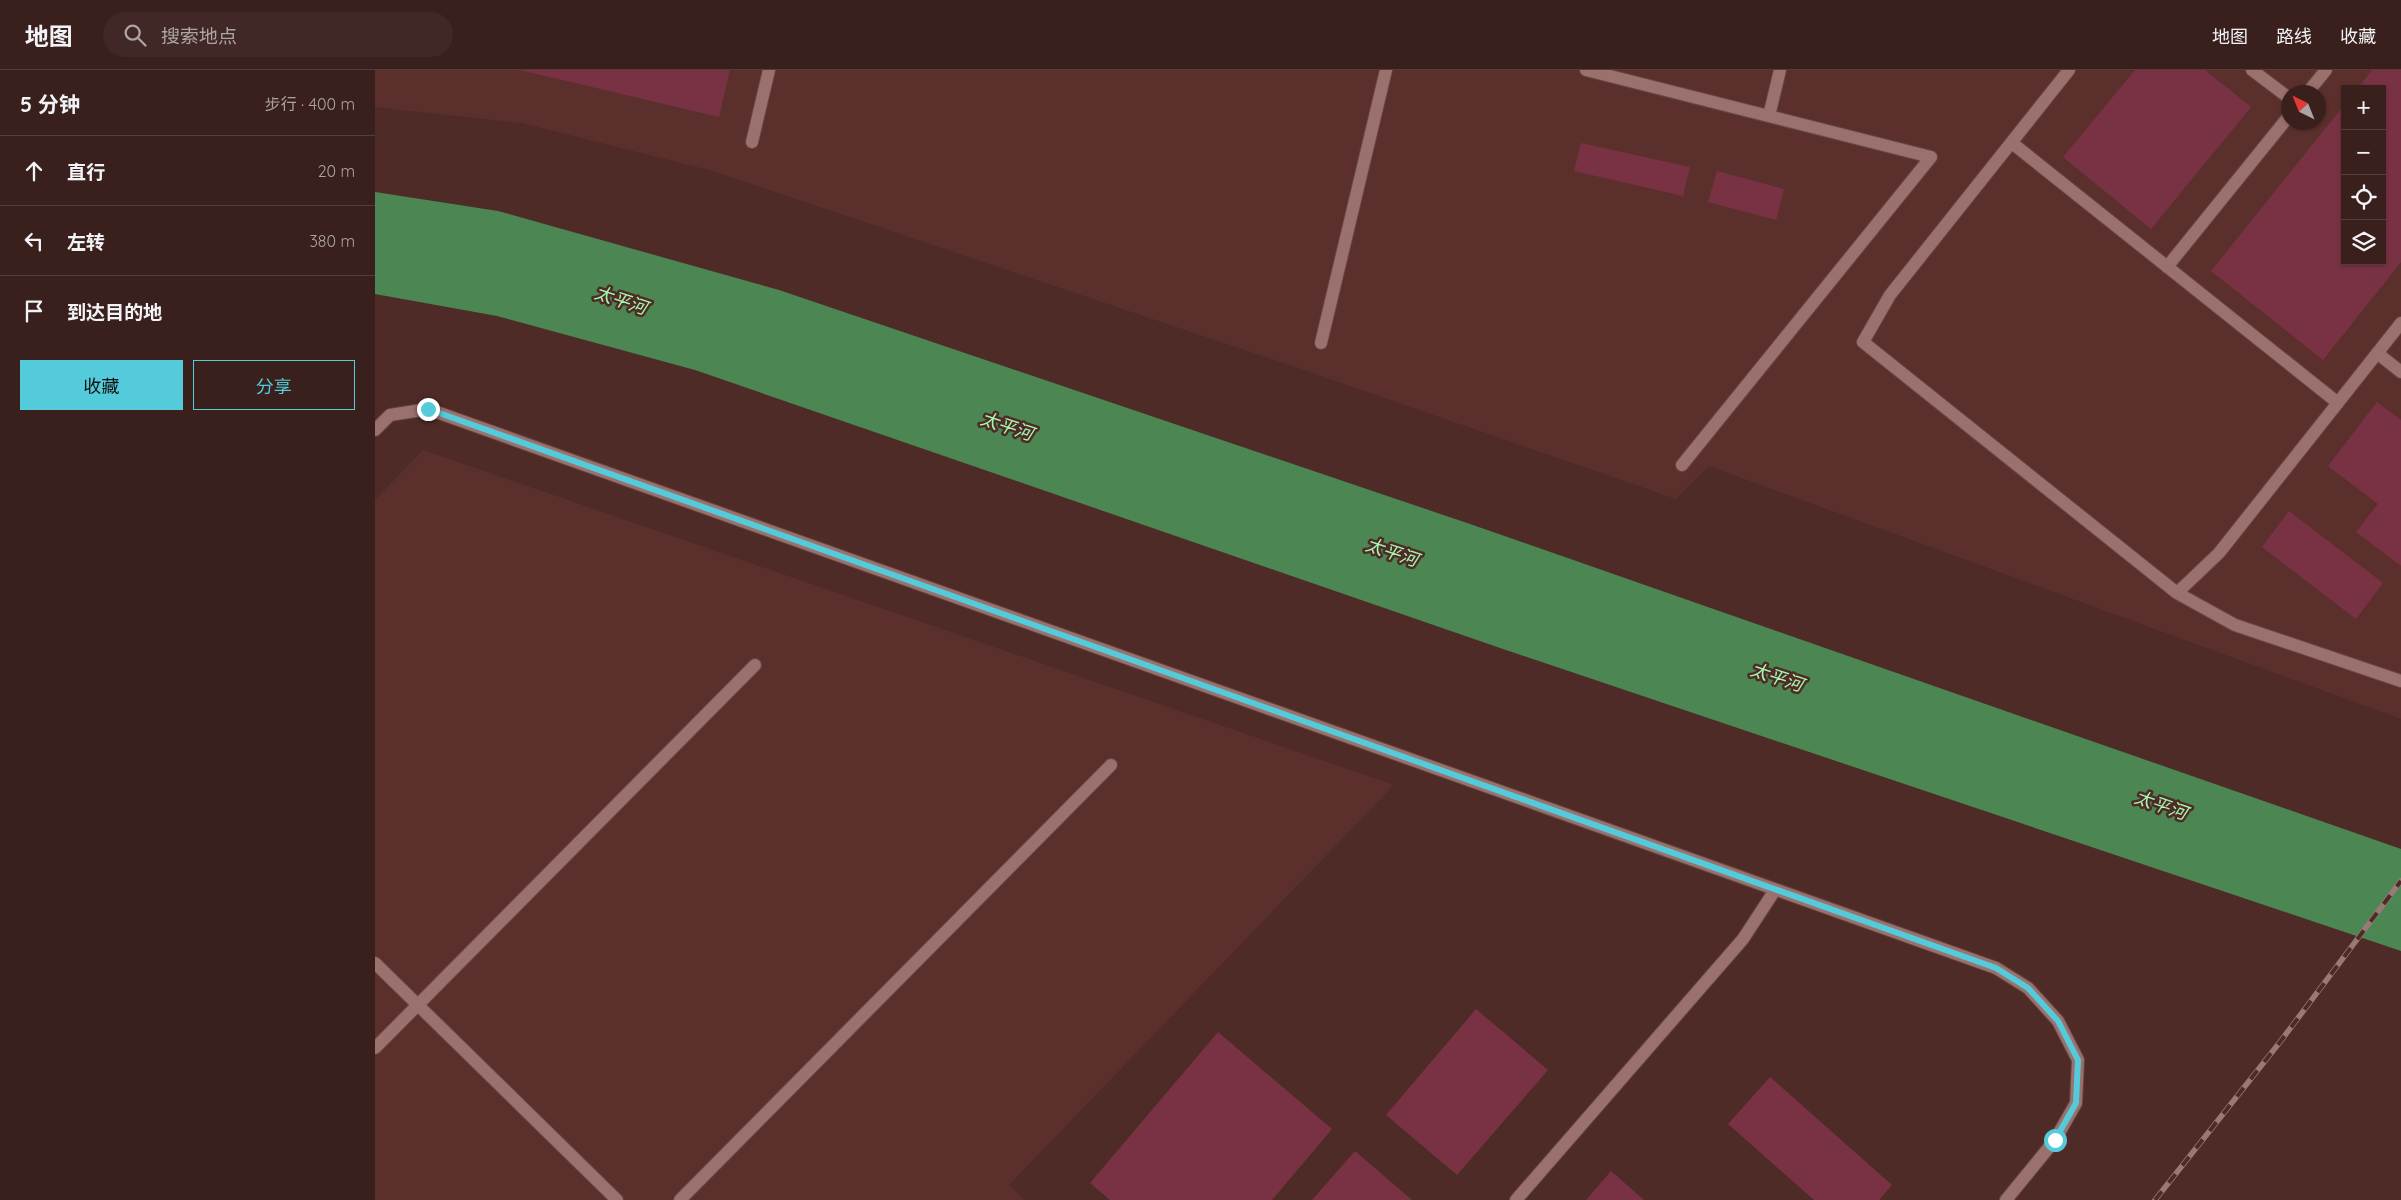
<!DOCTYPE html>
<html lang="zh">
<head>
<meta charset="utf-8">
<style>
  body { margin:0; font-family:Quicksand,"Noto Sans SC",sans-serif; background:#412826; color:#f1f3f6 }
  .controls { position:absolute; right:15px; top:15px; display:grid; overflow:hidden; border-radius:0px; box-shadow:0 1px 4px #0004 }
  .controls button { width:45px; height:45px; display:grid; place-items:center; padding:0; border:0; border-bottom:1px solid #543e3b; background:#3a201d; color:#f1f3f6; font:25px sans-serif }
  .compass { position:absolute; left:1906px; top:15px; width:45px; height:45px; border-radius:50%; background:#3a201d; box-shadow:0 1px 4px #0004; rotate:317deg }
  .stop { position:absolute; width:15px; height:15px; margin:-11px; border:4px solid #53cbda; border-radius:50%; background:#fff }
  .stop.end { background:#53cbda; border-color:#fff; box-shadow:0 1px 5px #0008 }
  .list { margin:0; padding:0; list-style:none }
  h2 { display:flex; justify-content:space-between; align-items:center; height:65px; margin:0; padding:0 20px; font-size:21px }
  h2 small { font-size:16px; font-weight:400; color:#aba3a4 }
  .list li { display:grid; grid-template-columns:32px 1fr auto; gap:15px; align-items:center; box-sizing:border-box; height:70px; padding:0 20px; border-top:1px solid #543e3b }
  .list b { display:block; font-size:19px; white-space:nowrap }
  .list em { font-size:16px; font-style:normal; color:#aba3a4 }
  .actions { display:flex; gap:10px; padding:15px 20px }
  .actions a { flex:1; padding:11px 0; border:1px solid #53cbda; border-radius:0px; text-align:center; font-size:18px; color:#53cbda }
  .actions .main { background:#53cbda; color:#111 }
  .icon { flex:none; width:28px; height:28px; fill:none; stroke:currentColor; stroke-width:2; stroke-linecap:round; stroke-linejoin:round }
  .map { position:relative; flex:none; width:2026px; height:1130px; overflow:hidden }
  header { display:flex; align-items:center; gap:30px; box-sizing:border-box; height:70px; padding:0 25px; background:#3a201d; border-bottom:1px solid #543e3b }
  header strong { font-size:24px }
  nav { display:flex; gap:28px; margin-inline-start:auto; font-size:18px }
  .search { width:350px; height:45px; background:#412826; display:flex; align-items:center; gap:12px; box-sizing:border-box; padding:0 18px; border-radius:28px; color:#aba3a4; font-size:19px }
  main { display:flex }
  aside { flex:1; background:#3a201d }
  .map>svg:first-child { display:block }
</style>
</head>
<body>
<header>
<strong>地图</strong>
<div class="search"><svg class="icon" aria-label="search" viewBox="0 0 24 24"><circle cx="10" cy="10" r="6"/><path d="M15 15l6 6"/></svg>搜索地点</div>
<nav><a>地图</a><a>路线</a><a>收藏</a></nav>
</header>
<main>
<aside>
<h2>5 分钟<small>步行 · 400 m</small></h2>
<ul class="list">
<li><svg class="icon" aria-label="ahead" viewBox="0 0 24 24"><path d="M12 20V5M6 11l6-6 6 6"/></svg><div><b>直行</b></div><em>20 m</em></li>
<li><svg class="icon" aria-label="left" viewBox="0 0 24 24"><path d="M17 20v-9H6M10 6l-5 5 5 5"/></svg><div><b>左转</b></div><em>380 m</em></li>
<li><svg class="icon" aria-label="arrive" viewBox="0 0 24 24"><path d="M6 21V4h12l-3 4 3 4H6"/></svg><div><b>到达目的地</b></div></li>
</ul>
<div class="actions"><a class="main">收藏</a><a>分享</a></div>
</aside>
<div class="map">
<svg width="2026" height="1130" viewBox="0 0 2026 1130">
  <rect width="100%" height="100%" fill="#4e2b27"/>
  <path fill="#5b302c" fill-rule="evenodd" d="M 0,0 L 2026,0 L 2026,649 L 1334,396 L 1301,429 L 926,299 L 338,101 L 147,53 L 0,37 ZM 1970,19 L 2007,19 L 2007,191 L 1970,191 ZM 1914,22 L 1944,22 L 1944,52 L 1914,52 Z
    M 48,380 L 1019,715 L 634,1115 L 649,1130 L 0,1130 L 0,430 Z"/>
  <path fill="#4c8753" d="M 0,122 L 123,141 L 404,220 L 1095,454 L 2026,779 L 2026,881 L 1128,579 L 320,300 L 122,246 L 0,224 Z"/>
  <path fill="#793243" d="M 145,0 L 355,0 L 344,47 Z
    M 1760,0 L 1830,0 L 1876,37 L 1776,159 L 1688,87 Z
    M 1997,0 L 2026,0 L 2026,192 L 1948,290 L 1836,201 L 1970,34 L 1970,191 L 2007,191 L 2007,19 L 1982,19 Z
    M 1206,73 L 1315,97 L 1308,126 L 1199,101 Z
    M 1342,101 L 1409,119 L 1401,150 L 1333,132 Z
    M 2002,332 L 2026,350 L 2026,496 L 1981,462 L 2003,434 L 1953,396 Z
    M 1914,441 L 2008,513 L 1981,549 L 1887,477 Z
    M 1101,939 L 1173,1000 L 1082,1105 L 1011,1045 Z
    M 843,962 L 957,1059 L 897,1130 L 735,1130 L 715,1113 Z
    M 1395,1007 L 1517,1115 L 1504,1130 L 1439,1130 L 1353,1054 Z
    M 980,1081 L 1037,1130 L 937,1130 Z
    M 1236,1101 L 1269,1130 L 1211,1130 Z"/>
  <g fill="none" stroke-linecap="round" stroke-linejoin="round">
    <defs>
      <path id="service" d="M 1211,0 L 1556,87 L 1307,395
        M 1694,0 L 1515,225 L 1488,272 L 1802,523 L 1860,555 L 2026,611
        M 1877,0 L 1914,28
        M 1933,22 L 1951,0
        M 1394,46 L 1405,0
        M 377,72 L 394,0
        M 1637,73 L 1963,333
        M 1792,197 L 1914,46
        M 946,273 L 1011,0
        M 2002,283 L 2026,302
        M 1802,523 L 1844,483 L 2026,253
        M 0,893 L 242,1130
        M 0,978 L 380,595
        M 305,1130 L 736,695
        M 1141,1130 L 1368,869 L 1400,820"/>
      <path id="minor" d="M 0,360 L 15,345 L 53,339 L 1621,898 L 1653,918 L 1683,951 L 1703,990 L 1701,1033 L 1680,1070 L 1631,1130"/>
    </defs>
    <use href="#service" stroke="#664744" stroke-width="14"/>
    <use href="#minor" stroke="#664744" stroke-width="14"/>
    <use href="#service" stroke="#9a716c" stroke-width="12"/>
    <use href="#minor" stroke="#9a716c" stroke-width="12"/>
    <defs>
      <path id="rail" d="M 1780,1130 L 1905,972 L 2026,811"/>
    </defs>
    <use href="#rail" stroke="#977976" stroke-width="5.5"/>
    <use href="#rail" stroke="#4e2b27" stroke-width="4" stroke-dasharray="11" stroke-linecap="butt"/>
  </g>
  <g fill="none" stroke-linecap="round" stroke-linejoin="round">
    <path stroke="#53cbda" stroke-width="6" d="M 53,339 L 1621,898 L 1653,918 L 1683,951 L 1703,990 L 1701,1033 L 1680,1070"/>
  </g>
  <g text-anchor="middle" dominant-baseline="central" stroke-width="5" stroke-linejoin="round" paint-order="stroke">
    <g font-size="18" font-style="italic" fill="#a5f8ae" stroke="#4e2b27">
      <text transform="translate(246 230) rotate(18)">太平河</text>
      <text transform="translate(632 356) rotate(18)">太平河</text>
      <text transform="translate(1017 482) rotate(18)">太平河</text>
      <text transform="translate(1402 607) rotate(18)">太平河</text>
      <text transform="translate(1786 735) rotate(19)">太平河</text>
    </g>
  </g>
</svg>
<div class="controls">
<button>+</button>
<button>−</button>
<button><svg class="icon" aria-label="locate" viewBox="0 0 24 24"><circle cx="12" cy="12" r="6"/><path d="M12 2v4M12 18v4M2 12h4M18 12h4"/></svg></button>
<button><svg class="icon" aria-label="layers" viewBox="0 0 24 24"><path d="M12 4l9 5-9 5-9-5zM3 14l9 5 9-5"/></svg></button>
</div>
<svg class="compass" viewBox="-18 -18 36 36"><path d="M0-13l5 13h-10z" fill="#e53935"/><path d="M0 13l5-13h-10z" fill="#aba3a4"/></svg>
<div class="stop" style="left:1680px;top:1070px"></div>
<div class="stop end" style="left:53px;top:339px"></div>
</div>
</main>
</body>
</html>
